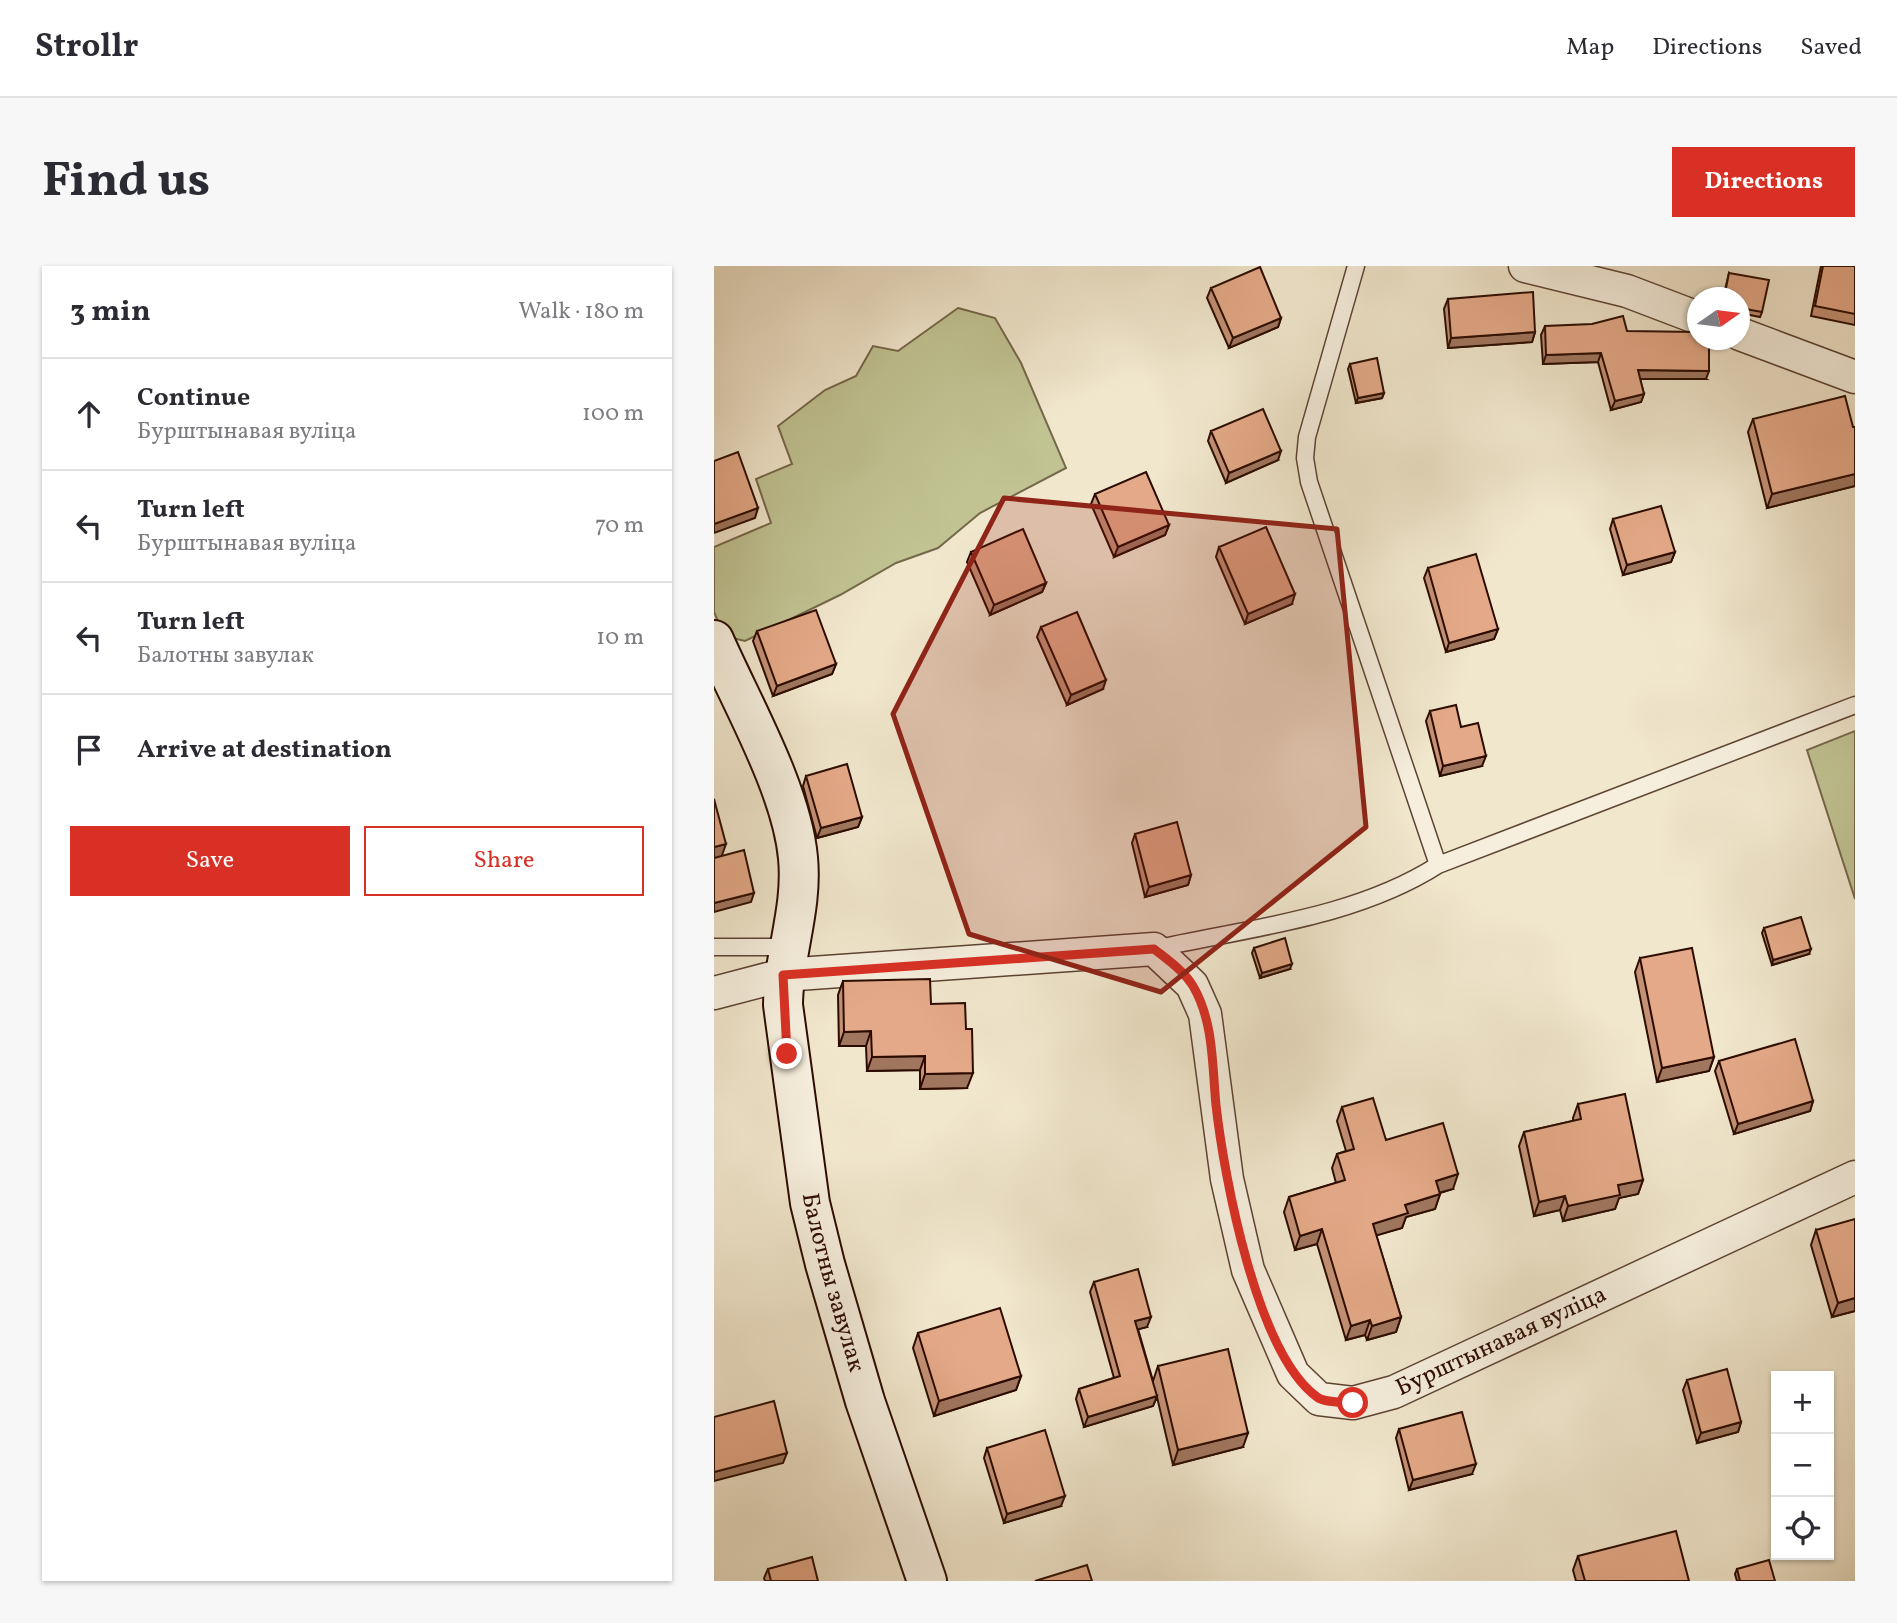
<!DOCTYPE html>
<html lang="en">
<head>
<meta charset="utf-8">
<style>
  body { margin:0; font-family:Vollkorn,serif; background:#f7f7f7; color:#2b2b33 }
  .controls { position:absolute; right:21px; bottom:21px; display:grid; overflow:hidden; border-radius:0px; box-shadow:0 2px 5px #0004 }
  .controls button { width:63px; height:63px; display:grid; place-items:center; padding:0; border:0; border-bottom:2px solid #e1e1e2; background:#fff; color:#2b2b33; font:35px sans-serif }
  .compass { position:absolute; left:973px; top:21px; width:63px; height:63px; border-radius:50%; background:#fff; box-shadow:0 2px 5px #0004; rotate:76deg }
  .stop { position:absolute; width:21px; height:21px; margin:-16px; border:5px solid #d93025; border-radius:50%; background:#fff }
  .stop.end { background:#d93025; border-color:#fff; box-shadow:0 2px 7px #0008 }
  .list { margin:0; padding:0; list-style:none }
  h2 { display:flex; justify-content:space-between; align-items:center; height:91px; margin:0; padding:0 28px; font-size:30px }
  h2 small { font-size:23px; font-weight:400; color:#7c7c81 }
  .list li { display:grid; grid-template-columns:46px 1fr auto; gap:21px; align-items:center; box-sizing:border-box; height:112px; padding:0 28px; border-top:2px solid #e1e1e2 }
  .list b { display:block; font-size:26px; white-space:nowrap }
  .list p { margin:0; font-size:23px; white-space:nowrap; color:#7c7c81 }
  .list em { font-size:23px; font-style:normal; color:#7c7c81 }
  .actions { display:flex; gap:14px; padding:21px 28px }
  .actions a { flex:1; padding:16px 0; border:2px solid #d93025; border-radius:0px; text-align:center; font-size:24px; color:#d93025 }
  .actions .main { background:#d93025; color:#fff }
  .icon { flex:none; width:38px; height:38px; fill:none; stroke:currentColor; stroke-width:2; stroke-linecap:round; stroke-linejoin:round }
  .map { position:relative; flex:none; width:1141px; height:1315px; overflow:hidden; border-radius:0px }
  header { display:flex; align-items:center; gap:42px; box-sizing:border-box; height:98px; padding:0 35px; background:#fff; border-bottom:2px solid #e1e1e2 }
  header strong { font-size:33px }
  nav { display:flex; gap:38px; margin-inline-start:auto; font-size:24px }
  .intro { display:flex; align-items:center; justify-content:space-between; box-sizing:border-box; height:168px; padding:0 42px }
  h1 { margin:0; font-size:49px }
  .button { padding:18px 32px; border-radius:0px; background:#d93025; color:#fff; font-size:24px; font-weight:700 }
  main { display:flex; gap:42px; padding:0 42px }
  aside { flex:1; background:#fff; border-radius:0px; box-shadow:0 2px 5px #0004 }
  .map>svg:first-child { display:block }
</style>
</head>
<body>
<header>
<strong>Strollr</strong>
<nav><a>Map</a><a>Directions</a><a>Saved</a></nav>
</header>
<div class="intro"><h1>Find us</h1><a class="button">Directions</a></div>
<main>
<aside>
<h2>3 min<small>Walk · 180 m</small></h2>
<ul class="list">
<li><svg class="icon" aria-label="ahead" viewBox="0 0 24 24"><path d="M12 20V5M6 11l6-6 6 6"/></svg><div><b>Continue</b><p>Бурштынавая вуліца</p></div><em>100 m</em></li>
<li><svg class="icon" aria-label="left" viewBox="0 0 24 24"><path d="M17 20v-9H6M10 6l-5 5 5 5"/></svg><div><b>Turn left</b><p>Бурштынавая вуліца</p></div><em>70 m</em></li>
<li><svg class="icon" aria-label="left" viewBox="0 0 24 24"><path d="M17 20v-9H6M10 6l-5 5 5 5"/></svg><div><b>Turn left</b><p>Балотны завулак</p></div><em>10 m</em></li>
<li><svg class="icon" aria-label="arrive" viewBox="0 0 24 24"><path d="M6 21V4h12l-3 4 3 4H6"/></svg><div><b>Arrive at destination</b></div></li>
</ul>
<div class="actions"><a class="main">Save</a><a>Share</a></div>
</aside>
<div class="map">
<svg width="1141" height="1315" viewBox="0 0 1141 1315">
  <rect width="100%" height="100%" fill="#f1e7cd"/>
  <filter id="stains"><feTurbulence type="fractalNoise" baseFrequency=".00286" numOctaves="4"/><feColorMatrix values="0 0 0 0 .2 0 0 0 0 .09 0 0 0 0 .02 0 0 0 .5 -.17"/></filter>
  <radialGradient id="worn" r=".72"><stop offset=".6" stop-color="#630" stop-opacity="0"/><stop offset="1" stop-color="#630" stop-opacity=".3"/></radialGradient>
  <path fill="#c1c393" stroke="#76684a" stroke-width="2" d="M 244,42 L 281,52 L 307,97 L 352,202 L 266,247 L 224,282 L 182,297 L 126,329 L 31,375 L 10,370 L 0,346 L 0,281 L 57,257 L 42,213 L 78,198 L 64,160 L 111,124 L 142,110 L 159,80 L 184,85 Z
    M 1141,465 L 1141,633 L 1093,484 Z"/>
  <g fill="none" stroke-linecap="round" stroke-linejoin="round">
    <defs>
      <path id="lane" d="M 724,599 L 1141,439
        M 0,681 L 76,681
        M 440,683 C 534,662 641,652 724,599 L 595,216 L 591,192 L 593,171 L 642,0"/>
      <g id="street">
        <path d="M 811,0 L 913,25 L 984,52"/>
        <path d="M 1026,68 L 1141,111"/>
        <path id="s1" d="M 0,727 L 69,709 L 440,683 L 478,719 L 491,748 L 513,913 L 534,1004 L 579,1108 L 605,1133 L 639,1137 L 680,1126 L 1141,911"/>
      </g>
      <g id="secondary">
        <path id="s2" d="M 0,374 C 28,438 78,524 84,592 C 89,643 69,690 69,739 L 96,937 L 111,998 L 151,1135 L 213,1315"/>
      </g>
    </defs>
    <use href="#lane" stroke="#5d4333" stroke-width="19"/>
    <use href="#street" stroke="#5d4333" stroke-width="35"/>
    <use href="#secondary" stroke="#2c0c00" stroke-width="42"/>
    <use href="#lane" stroke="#f6efde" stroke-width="16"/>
    <use href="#street" stroke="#f6efde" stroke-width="32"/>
    <use href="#secondary" stroke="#f6efde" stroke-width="38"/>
  </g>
  <path fill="#c49175" stroke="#2c0c00" stroke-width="2" d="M 1107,0 L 1141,0 L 1141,59 L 1097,50 Z
    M 1015,7 L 1048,46 L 1046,51 L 1026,47 L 1026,32 L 1009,32 Z
    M 497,22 L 567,52 L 564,61 L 515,82 L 493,32 Z
    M 734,33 L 821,66 L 818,76 L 734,82 L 730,43 Z
    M 831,60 L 913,65 L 992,113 L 926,113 L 930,128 L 927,136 L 897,144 L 884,96 L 829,98 L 827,69 Z
    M 636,98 L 670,127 L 668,132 L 642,137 L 634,103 Z
    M 1039,153 L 1141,161 L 1141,220 L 1053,242 L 1034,166 Z
    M 497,165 L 564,194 L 512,217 L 494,175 Z
    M 381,228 L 455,259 L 451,269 L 400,291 L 377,238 Z
    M 899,253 L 961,286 L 957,296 L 909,309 L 896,263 Z
    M 505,281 L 578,338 L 531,358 L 502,291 Z
    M 257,286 L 332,317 L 328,326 L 276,349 L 253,296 Z
    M 714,302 L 784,363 L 780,373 L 732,386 L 710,312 Z
    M 327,361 L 389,423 L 353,439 L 323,371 Z
    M 43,365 L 122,398 L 118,408 L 59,430 L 39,375 Z
    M 716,445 L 768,500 L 726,510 L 712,455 Z
    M 92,510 L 148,551 L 144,561 L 103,572 L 89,520 Z
    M 421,568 L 477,609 L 474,619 L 431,631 L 418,577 Z
    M 1050,662 L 1095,688 L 1058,699 L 1048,667 Z
    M 540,682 L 576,703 L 546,712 L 538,687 Z
    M 926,692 L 1000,791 L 995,805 L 943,816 L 921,706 Z
    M 129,715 L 217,738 L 253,822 L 206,823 L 206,804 L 153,805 L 152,780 L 125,780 L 124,729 Z
    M 1005,795 L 1099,835 L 1096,845 L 1020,868 L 1001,805 Z
    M 864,838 L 929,914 L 924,928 L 905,932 L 901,943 L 849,955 L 846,944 L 820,950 L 805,880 L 810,866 L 859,855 L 859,852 Z
    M 628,841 L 739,923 L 726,927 L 726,928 L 721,943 L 692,951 L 688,962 L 662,969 L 687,1051 L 682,1066 L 653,1074 L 651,1069 L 632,1074 L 603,978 L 581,984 L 570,946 L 575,931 L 622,917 L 618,902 L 623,888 L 632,885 L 623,855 Z
    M 1102,964 L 1141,1045 L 1118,1051 L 1097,979 Z
    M 380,1016 L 433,1061 L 424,1063 L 439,1115 L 444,1100 L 529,1181 L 459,1199 L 443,1131 L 439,1140 L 370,1161 L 362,1133 L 365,1123 L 400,1112 L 376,1026 Z
    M 204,1067 L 307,1110 L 302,1124 L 220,1150 L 199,1082 Z
    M 973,1114 L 1027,1156 L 1024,1166 L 983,1177 L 969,1124 Z
    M 685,1163 L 758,1208 L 695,1224 L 682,1172 Z
    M 273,1182 L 347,1240 L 290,1257 L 270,1192 Z
    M 864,1290 L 975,1315 L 862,1315 L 859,1304 Z
    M 54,1303 L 104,1315 L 51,1315 L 50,1312 Z
    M 1023,1303 L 1061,1315 L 1023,1315 L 1021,1308 Z"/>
  <path fill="#a0765f" stroke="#2c0c00" stroke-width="2" d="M 567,52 L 564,61 L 515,82 L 519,72 Z
    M 821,66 L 818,76 L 734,82 L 737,72 Z
    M 887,87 L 884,96 L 829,98 L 832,89 Z
    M 924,104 L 995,105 L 992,113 L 921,113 Z
    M 670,127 L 668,132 L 642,137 L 644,132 Z
    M 930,128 L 927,136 L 897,144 L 901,135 Z
    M 567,185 L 564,194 L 512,217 L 515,207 Z
    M 1141,208 L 1141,220 L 1053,242 L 1058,228 Z
    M 44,242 L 41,252 L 0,267 L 0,258 Z
    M 455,259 L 451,269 L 400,291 L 404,281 Z
    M 961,286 L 957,296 L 909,309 L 913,299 Z
    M 332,317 L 328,326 L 276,349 L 280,339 Z
    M 581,328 L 578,338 L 531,358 L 534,348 Z
    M 784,363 L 780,373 L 732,386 L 735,377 Z
    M 122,398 L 118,408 L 59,430 L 63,420 Z
    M 392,414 L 389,423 L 353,439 L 357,429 Z
    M 772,490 L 768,500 L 726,510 L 729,500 Z
    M 148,551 L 144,561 L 103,572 L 107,562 Z
    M 12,578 L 7,592 L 0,594 L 0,581 Z
    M 477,609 L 474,619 L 431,631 L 435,621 Z
    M 40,627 L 37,636 L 0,646 L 0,637 Z
    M 1097,683 L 1095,688 L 1058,699 L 1059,694 Z
    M 578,698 L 576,703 L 546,712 L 548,707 Z
    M 157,765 L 152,780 L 125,780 L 130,766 Z
    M 211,790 L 206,804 L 153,805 L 158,791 Z
    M 1000,791 L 995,805 L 943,816 L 948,802 Z
    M 259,807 L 253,822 L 206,823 L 211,808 Z
    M 1099,835 L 1096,845 L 1020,868 L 1024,858 Z
    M 744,908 L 739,923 L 717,929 L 722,915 Z
    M 929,914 L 924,928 L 905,932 L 901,943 L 849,955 L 854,940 L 904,919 Z
    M 726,928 L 721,943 L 692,951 L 688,962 L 654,972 L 659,958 L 691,939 Z
    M 851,930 L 846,944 L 820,950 L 825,936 Z
    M 608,963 L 603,978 L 581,984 L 586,970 Z
    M 1141,1032 L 1141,1045 L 1118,1051 L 1124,1037 Z
    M 437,1051 L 433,1061 L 418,1065 L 421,1055 Z
    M 687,1051 L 682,1066 L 653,1074 L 658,1060 Z
    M 656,1054 L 651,1069 L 632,1074 L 637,1060 Z
    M 307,1110 L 302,1124 L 220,1150 L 225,1135 Z
    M 443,1130 L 439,1140 L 370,1161 L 374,1151 Z
    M 1027,1156 L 1024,1166 L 983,1177 L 987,1167 Z
    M 534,1167 L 529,1181 L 459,1199 L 464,1184 Z
    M 73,1187 L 69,1197 L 0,1215 L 0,1206 Z
    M 762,1198 L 758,1208 L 695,1224 L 699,1214 Z
    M 351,1230 L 347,1240 L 290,1257 L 293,1248 Z"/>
  <path fill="#e4a988" stroke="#2c0c00" stroke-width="2" d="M 1109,0 L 1141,0 L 1141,48 L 1101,40 Z
    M 546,1 L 567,52 L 519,72 L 497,22 Z
    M 1015,7 L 1055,14 L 1048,46 L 1026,42 L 1026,32 L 1010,32 Z
    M 819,26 L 821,66 L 737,72 L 734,33 Z
    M 909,50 L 913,65 L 984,66 L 984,74 L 995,74 L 995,105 L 924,104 L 930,128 L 901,135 L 887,87 L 832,89 L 831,60 L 878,58 Z
    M 663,92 L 670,127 L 644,132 L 636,98 Z
    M 1131,130 L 1139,161 L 1141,161 L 1141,208 L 1058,228 L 1039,153 Z
    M 549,143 L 567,185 L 515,207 L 497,165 Z
    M 24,186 L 44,242 L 0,258 L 0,195 Z
    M 432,206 L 455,259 L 404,281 L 381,228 Z
    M 947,240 L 961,286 L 913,299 L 899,253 Z
    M 552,261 L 581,328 L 534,348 L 505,281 Z
    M 309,263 L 332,317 L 280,339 L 257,286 Z
    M 762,288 L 784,363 L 735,377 L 714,302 Z
    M 102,344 L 122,398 L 63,420 L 43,365 Z
    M 363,346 L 392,414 L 357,429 L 327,361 Z
    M 742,439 L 747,461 L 764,457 L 772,490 L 729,500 L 716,445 Z
    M 133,498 L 148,551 L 107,562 L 92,510 Z
    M 0,533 L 12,578 L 0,581 Z
    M 463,556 L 477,609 L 435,621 L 421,568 Z
    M 30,584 L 40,627 L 0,637 L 0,592 Z
    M 1087,651 L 1097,683 L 1059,694 L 1050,662 Z
    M 571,672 L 578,698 L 548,707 L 540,682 Z
    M 978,682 L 1000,791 L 948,802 L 926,692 Z
    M 216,713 L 217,738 L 251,737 L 252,763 L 258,763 L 259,807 L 211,808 L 211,790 L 158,791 L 157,765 L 130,766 L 129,715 Z
    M 1081,773 L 1099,835 L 1024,858 L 1005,795 Z
    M 911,828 L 929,914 L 904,919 L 906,929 L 854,940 L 851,930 L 825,936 L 810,866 L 867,853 L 864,838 Z
    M 659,832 L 672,874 L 729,857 L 744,908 L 722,915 L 726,928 L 691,939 L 694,947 L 659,958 L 687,1051 L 658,1060 L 656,1054 L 637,1060 L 608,963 L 586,970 L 575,931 L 631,914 L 623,888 L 640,883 L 628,841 Z
    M 1141,953 L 1141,1032 L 1124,1037 L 1102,964 Z
    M 424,1003 L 437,1051 L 421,1055 L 443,1130 L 374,1151 L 365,1123 L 406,1110 L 380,1016 Z
    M 286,1042 L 307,1110 L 225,1135 L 204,1067 Z
    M 514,1083 L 534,1167 L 464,1184 L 444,1100 Z
    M 1013,1103 L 1027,1156 L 987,1167 L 973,1114 Z
    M 60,1135 L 73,1187 L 0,1206 L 0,1151 Z
    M 748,1146 L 762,1198 L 699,1214 L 685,1163 Z
    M 331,1164 L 351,1230 L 293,1248 L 273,1182 Z
    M 962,1265 L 975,1315 L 871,1315 L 864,1290 Z
    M 98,1291 L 104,1315 L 57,1315 L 54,1303 Z
    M 1055,1294 L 1061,1315 L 1026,1315 L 1023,1303 Z
    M 373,1299 L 378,1315 L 321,1315 Z"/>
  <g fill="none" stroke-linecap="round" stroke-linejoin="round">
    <path stroke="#d93025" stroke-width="9" d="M 73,788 L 69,709 L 440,683 C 454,694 470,705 479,720 C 500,756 498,799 502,839 C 510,911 543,1088 603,1131 C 611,1137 629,1136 639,1137"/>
  </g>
  <path fill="#8f2418" fill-opacity="0.2" stroke="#8f2418" stroke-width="5" stroke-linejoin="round" d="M 290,232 L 623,263 L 652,561 L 447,726 L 255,668 L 179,448 Z"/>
  <g text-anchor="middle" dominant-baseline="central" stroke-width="5" stroke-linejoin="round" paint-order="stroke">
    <g font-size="24" fill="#2c0c00" stroke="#f6efde">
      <text stroke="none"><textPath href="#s2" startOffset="665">Балотны завулак</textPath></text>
      <text stroke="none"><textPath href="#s1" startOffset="1132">Бурштынавая вуліца</textPath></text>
    </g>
  </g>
  <rect width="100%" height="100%" filter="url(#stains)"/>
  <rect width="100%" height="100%" fill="url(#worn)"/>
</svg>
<div class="controls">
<button>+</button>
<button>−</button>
<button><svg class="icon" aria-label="locate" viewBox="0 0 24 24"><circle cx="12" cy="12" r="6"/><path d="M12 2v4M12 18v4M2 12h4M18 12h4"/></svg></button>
</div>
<svg class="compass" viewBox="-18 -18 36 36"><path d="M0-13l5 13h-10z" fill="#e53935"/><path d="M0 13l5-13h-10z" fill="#7c7c81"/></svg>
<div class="stop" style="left:639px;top:1137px"></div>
<div class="stop end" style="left:73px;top:788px"></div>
</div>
</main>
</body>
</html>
